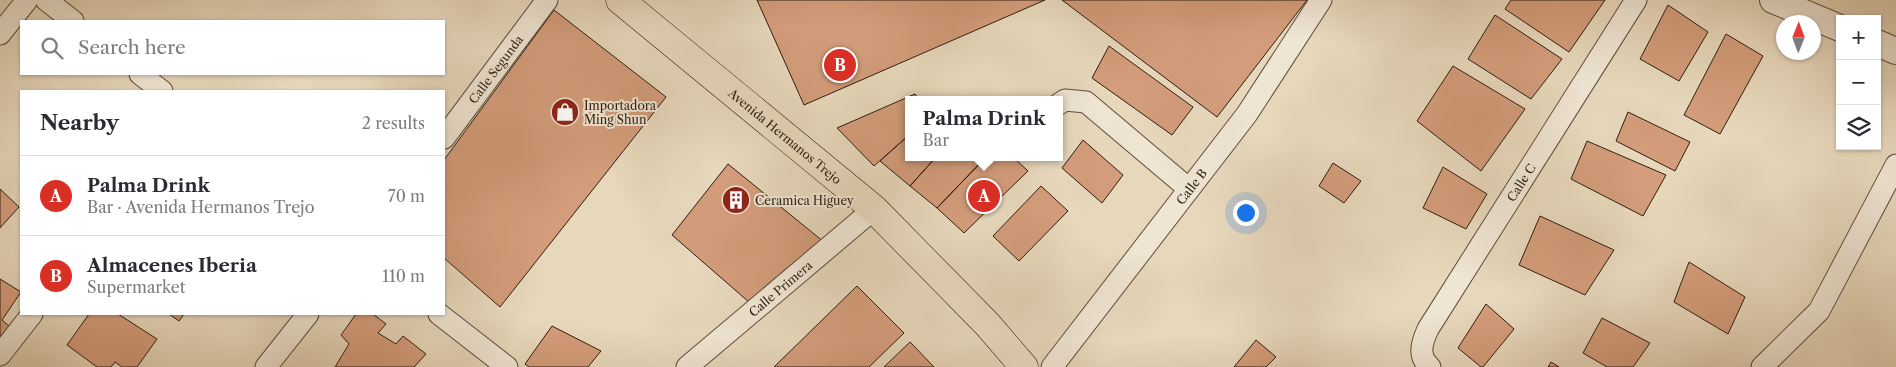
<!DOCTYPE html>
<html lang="en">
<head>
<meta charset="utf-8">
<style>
  body { margin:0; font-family:"Libre Caslon Text",serif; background:#f2f2f3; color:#2b2b33 }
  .controls { position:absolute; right:15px; top:15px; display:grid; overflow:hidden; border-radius:0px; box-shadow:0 1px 4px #0004 }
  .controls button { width:45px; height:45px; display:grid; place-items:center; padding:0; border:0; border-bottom:1px solid #e1e1e2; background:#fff; color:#2b2b33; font:25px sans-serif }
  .compass { position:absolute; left:1776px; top:15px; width:45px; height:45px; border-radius:50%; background:#fff; box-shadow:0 1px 4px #0004; rotate:1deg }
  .you { position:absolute; left:1245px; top:212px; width:18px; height:18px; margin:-12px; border:4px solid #fff; border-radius:50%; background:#1a73e8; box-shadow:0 0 0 8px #1a73e833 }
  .badge { display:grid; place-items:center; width:32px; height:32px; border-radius:50%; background:#d93025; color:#fff; font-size:16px; font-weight:700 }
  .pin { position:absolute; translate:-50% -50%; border:2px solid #fff; box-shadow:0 1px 5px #0006 }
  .popup { position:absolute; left:905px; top:96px; width:158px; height:65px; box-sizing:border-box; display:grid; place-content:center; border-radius:0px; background:#fff; filter:drop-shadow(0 1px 4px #0005); font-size:16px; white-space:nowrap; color:#7c7c81 }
  .popup b { font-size:19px; color:#2b2b33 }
  .popup::after { content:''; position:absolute; left:50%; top:100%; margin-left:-10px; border:10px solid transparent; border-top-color:#fff }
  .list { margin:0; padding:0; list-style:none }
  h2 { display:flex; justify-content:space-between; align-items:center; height:65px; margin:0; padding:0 20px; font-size:21px }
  h2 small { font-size:16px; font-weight:400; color:#7c7c81 }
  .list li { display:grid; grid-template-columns:32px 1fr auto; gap:15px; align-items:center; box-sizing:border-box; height:80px; padding:0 20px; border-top:1px solid #e1e1e2 }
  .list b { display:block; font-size:19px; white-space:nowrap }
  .list p { margin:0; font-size:16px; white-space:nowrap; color:#7c7c81 }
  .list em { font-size:16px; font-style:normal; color:#7c7c81 }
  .icon { flex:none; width:28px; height:28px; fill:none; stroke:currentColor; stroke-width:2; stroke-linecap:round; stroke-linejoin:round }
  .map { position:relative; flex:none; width:1896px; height:367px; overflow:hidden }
  .search { position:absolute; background:#fff; box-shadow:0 1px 4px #0004; left:20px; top:20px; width:425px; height:55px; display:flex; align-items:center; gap:12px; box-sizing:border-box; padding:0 18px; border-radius:0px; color:#7c7c81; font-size:19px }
  .panel { position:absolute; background:#fff; box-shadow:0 1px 4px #0004; left:20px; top:90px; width:425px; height:225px; border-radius:0px }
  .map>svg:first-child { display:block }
</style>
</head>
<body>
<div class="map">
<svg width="1896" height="367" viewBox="0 0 1896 367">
  <rect width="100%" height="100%" fill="#e7d7bb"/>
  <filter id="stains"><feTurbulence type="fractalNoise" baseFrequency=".004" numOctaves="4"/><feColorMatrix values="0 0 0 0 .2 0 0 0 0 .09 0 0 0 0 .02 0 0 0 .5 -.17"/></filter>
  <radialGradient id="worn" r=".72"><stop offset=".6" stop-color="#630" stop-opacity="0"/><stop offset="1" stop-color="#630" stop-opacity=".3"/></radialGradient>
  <path fill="#d39c7a" stroke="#2e1d11" d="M 757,0 L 1045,0 L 804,105 Z
    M 1062,0 L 1307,0 L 1217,117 Z
    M 1511,0 L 1605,0 L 1569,52 L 1505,9 Z
    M 1668,5 L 1708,32 L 1679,81 L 1640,59 Z
    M 554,10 L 666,97 L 500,307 L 444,258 L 444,160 Z
    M 1495,15 L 1562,59 L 1531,99 L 1468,59 Z
    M 1726,34 L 1763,56 L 1720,134 L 1684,115 Z
    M 1109,46 L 1193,107 L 1172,135 L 1092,78 Z
    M 1453,66 L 1525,109 L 1481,171 L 1417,121 Z
    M 915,94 L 919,100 L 909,100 L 909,135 L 874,166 L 837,128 Z
    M 1628,112 L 1690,142 L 1675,171 L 1616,141 Z
    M 909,135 L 909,157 L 936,157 L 910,186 L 880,161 Z
    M 1083,140 L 1123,175 L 1102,203 L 1062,168 Z
    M 1587,141 L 1666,175 L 1643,216 L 1571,179 Z
    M 936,157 L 986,157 L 937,208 L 910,186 Z
    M 986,157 L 1013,157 L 1028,171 L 964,233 L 937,208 Z
    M 1333,163 L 1361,181 L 1344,203 L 1319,186 Z
    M 728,164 L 824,242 L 750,303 L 672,235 Z
    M 1443,167 L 1487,194 L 1466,229 L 1423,208 Z
    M 1041,186 L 1068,211 L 1019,261 L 993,236 Z
    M 0,189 L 19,207 L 0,228 Z
    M 1540,216 L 1614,250 L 1585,295 L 1519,265 Z
    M 1689,262 L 1745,297 L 1728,334 L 1674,302 Z
    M 0,279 L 21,292 L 2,320 L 10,327 L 0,340 Z
    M 857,286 L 904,333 L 869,367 L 774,367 Z
    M 1486,304 L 1514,329 L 1483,367 L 1481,367 L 1458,348 Z
    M 89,314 L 118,314 L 157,339 L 137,367 L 122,367 L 115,362 L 111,367 L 97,367 L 67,345 Z
    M 169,314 L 184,314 L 179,321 Z
    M 356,314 L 373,314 L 386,324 L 378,333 L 396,344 L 403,336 L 426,354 L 414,367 L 335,367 L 349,344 L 341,335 Z
    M 1602,318 L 1650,343 L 1633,367 L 1607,367 L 1583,353 Z
    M 552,326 L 601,351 L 588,367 L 529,367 L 525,364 Z
    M 1256,340 L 1276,357 L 1266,367 L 1234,367 Z
    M 910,342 L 934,367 L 884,367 Z
    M 1551,362 L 1559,367 L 1548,367 Z"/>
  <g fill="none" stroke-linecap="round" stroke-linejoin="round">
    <defs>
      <g id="minor">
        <path d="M 46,0 L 73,21"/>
        <path d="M 0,34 L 27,0"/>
        <path d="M 140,74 L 162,91"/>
        <path d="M 1059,104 L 1065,100 L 1086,102 L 1189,189"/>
        <path id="s1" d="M 444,138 L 547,0"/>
        <path d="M 439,314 L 507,367"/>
        <path d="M 0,355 L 32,314"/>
        <path d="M 266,367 L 308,314"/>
        <path id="s2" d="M 687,367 L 874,209"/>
        <path id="s3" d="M 1052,367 L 1247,114 L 1321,0"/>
        <path id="s4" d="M 1430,367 C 1417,356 1422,342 1428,329 L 1636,0"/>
        <path d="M 1762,367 L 1819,311 L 1896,165"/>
      </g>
      <path id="tertiary" d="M 1773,0 L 1840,28
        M 1877,43 L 1896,51"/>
      <g id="primary">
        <path id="s5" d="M 620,0 L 874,209 L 988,325 L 1024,367"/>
      </g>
    </defs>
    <use href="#minor" stroke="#5c4c3c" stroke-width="23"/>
    <use href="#tertiary" stroke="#5c4c3c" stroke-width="28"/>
    <use href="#primary" stroke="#2e1d11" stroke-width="29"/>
    <use href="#minor" stroke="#efe5d3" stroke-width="21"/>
    <use href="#tertiary" stroke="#efe5d3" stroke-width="26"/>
    <use href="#primary" stroke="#e7d7bb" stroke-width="28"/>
  </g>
  <defs>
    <symbol id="shop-disc" viewBox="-11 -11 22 22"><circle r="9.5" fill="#8f2418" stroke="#efe5d3"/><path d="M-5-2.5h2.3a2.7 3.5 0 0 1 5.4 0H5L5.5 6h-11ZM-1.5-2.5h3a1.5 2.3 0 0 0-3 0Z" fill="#fff"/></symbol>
    <symbol id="building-disc" viewBox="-11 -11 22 22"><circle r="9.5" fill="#8f2418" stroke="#efe5d3"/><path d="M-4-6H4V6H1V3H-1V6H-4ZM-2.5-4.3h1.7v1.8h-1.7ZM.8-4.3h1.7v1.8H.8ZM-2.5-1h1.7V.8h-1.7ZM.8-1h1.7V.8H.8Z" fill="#fff"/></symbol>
  </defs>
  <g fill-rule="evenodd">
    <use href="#shop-disc" x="549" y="96" width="32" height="32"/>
    <use href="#building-disc" x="720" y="184" width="32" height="32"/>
  </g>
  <g text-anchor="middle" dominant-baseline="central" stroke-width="4" stroke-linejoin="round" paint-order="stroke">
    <g font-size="12" fill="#2e1d11" stroke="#efe5d3">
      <text stroke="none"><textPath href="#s1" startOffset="86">Calle Segunda</textPath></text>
      <text stroke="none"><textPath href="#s5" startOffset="214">Avenida Hermanos Trejo</textPath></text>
      <text stroke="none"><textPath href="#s4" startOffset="215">Calle C</textPath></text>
      <text stroke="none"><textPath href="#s3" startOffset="228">Calle B</textPath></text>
      <text stroke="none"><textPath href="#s2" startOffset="122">Calle Primera</textPath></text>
    </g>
    <g font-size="12" fill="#2e1d11" stroke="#efe5d3" text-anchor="start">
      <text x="584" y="105">Importadora<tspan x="584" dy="14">Ming Shun</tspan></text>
      <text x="755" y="200">Ceramica Higuey</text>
    </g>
  </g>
  <rect width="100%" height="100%" filter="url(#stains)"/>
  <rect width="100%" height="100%" fill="url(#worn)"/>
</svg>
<div class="controls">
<button>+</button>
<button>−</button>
<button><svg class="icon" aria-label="layers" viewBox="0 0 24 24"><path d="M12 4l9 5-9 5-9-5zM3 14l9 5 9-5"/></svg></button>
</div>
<svg class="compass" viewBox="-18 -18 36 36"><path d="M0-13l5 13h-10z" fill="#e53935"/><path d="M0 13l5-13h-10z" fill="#7c7c81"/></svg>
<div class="you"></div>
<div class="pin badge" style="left:984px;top:196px">A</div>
<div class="popup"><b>Palma Drink</b>Bar</div>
<div class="pin badge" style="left:840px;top:65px">B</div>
<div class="search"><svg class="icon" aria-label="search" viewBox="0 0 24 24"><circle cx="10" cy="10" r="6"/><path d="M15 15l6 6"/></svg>Search here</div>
<section class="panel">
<h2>Nearby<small>2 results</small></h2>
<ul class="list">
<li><span class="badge">A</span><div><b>Palma Drink</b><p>Bar · Avenida Hermanos Trejo</p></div><em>70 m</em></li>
<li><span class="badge">B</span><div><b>Almacenes Iberia</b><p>Supermarket</p></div><em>110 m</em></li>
</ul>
</section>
</div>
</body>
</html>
